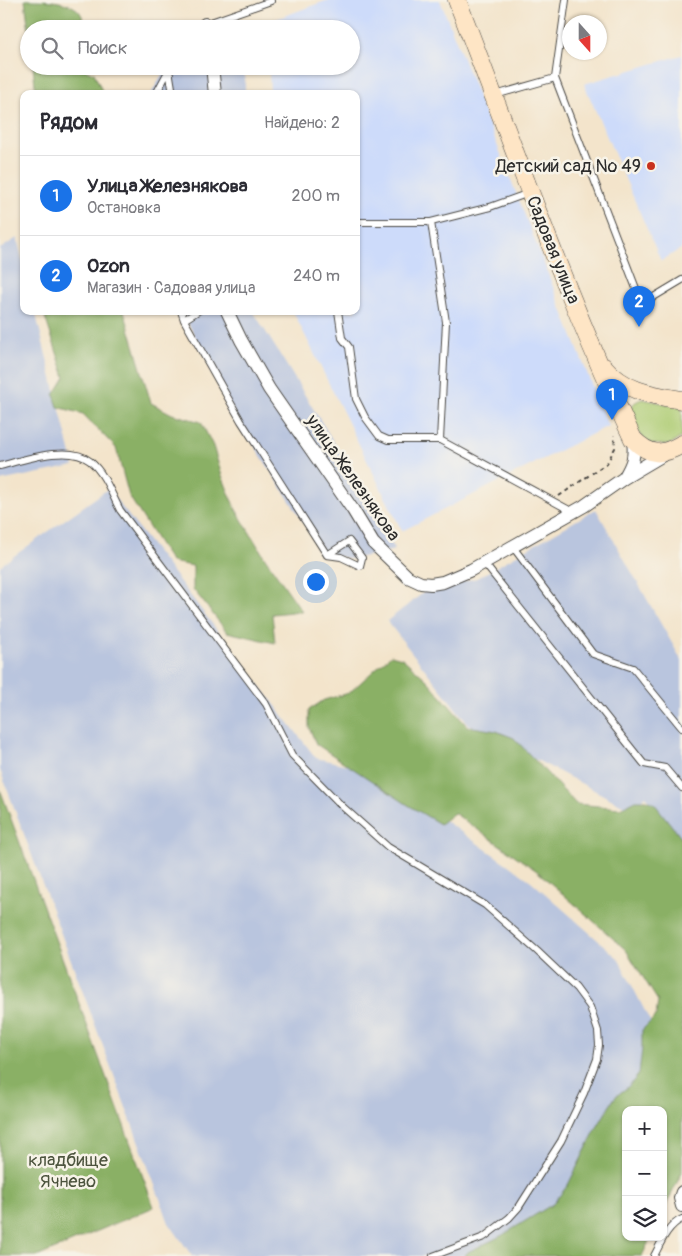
<!DOCTYPE html>
<html lang="ru">
<head>
<meta charset="utf-8">
<style>
  body { margin:0; font-family:Pangolin,sans-serif; background:#f2f2f3; color:#2b2b33 }
  .controls { position:absolute; right:15px; bottom:15px; display:grid; overflow:hidden; border-radius:10px; box-shadow:0 1px 4px #0004 }
  .controls button { width:45px; height:45px; display:grid; place-items:center; padding:0; border:0; border-bottom:1px solid #e1e1e2; background:#fff; color:#2b2b33; font:25px sans-serif }
  .compass { position:absolute; left:562px; top:15px; width:45px; height:45px; border-radius:50%; background:#fff; box-shadow:0 1px 4px #0004; rotate:159deg }
  .you { position:absolute; left:315px; top:581px; width:18px; height:18px; margin:-12px; border:4px solid #fff; border-radius:50%; background:#1a73e8; box-shadow:0 0 0 8px #1a73e833 }
  .badge { display:grid; place-items:center; width:32px; height:32px; border-radius:50%; background:#1a73e8; color:#fff; font-size:16px; font-weight:700 }
  .pin { position:absolute; translate:-50% -41px; filter:drop-shadow(0 1px 2px #0008) }
  .pin::after { content:''; position:absolute; top:26px; width:18px; height:15px; background:inherit; clip-path:polygon(0 0,100% 0,50% 100%) }
  .list { margin:0; padding:0; list-style:none }
  h2 { display:flex; justify-content:space-between; align-items:center; height:65px; margin:0; padding:0 20px; font-size:21px }
  h2 small { font-size:16px; font-weight:400; color:#7c7c81 }
  .list li { display:grid; grid-template-columns:32px 1fr auto; gap:15px; align-items:center; box-sizing:border-box; height:80px; padding:0 20px; border-top:1px solid #e1e1e2 }
  .list b { display:block; font-size:19px; white-space:nowrap }
  .list p { margin:0; font-size:16px; white-space:nowrap; color:#7c7c81 }
  .list em { font-size:16px; font-style:normal; color:#7c7c81 }
  .icon { flex:none; width:28px; height:28px; fill:none; stroke:currentColor; stroke-width:2; stroke-linecap:round; stroke-linejoin:round }
  .map { position:relative; flex:none; width:682px; height:1256px; overflow:hidden }
  .search { position:absolute; background:#fff; box-shadow:0 1px 4px #0004; left:20px; top:20px; width:340px; height:55px; display:flex; align-items:center; gap:12px; box-sizing:border-box; padding:0 18px; border-radius:28px; color:#7c7c81; font-size:19px }
  .panel { position:absolute; background:#fff; box-shadow:0 1px 4px #0004; left:20px; top:90px; width:340px; height:225px; border-radius:10px }
  .map>svg:first-child { display:block }
</style>
</head>
<body>
<div class="map">
<svg width="682" height="1256" viewBox="0 0 682 1256">
  <rect width="100%" height="100%" fill="#f7f3e8"/>
  <filter id="ink" filterUnits="userSpaceOnUse"><feTurbulence type="fractalNoise" baseFrequency=".02" numOctaves="2"/><feDisplacementMap in="SourceGraphic" scale="10" xChannelSelector="R" yChannelSelector="G"/><feConvolveMatrix kernelMatrix="1 2 1 2 8 2 1 2 1" color-interpolation-filters="sRGB"/></filter>
  <filter id="wash" filterUnits="userSpaceOnUse"><feTurbulence type="fractalNoise" baseFrequency=".0096" numOctaves="4" result="noise"/><feDisplacementMap in="SourceGraphic" scale="20" xChannelSelector="R" yChannelSelector="G"/><feGaussianBlur stdDeviation="1.12" result="paint"/><feColorMatrix in="noise" values="0 0 0 0 0 0 0 0 0 0 0 0 0 0 0 0 0 1.4 0 .05"/><feComposite in="paint" operator="in"/></filter>
  <g filter="url(#wash)">
    <rect width="100%" height="100%" fill="#f3e4cb"/>
    <path fill="#cddbfa" d="M 328,0 L 440,0 L 608,426 L 402,531 L 293,311 L 356,311 L 356,94 L 270,94 L 269,66 L 351,66 L 351,29 L 268,29 L 268,22 Z
      M 682,55 L 682,248 L 661,261 L 584,84 Z"/>
    <path fill="#b9c5de" d="M 167,66 L 245,66 L 245,94 L 151,94 Z
      M 17,238 L 24,267 L 24,311 L 35,311 L 74,466 L 0,481 L 0,249 Z
      M 182,311 L 253,311 L 340,452 L 395,550 L 352,559 L 324,554 L 236,417 Z
      M 108,489 L 316,758 L 374,771 L 531,881 L 618,958 L 651,1023 L 644,1086 L 626,1110 L 570,1203 L 473,1256 L 192,1256 L 169,1223 L 0,770 L 0,566 Z
      M 596,509 L 682,661 L 682,839 L 646,796 L 630,809 L 468,724 L 387,621 L 427,590 L 477,578 Z"/>
    <path fill="#aecc73" stroke="#6c7c4f" d="M 642,399 L 682,407 L 682,437 L 669,445 L 646,444 C 638,431 617,407 642,399 Z"/>
    <path fill="#8ab065" stroke="#5a6e48" d="M 25,0 C 49,0 90,0 82,29 L 29,29 L 29,32 Z
      M 33,66 L 74,66 L 94,73 L 103,93 L 36,94 Z
      M 43,311 L 124,311 L 151,403 L 172,414 L 201,422 L 213,446 L 221,473 L 235,508 L 265,558 L 302,611 L 272,614 L 275,643 L 227,632 L 193,589 L 193,566 L 171,562 L 129,496 L 116,448 L 83,414 L 58,407 L 54,395 L 65,377 Z
      M 391,655 L 402,658 L 427,680 L 467,726 L 496,731 L 514,738 L 576,804 L 620,808 L 636,800 L 647,800 L 654,803 L 682,839 L 682,1172 L 663,1212 L 663,1110 L 626,1110 L 626,1237 L 651,1237 L 642,1256 L 464,1256 L 468,1252 L 501,1236 L 553,1204 L 568,1185 L 596,1129 L 615,1097 L 629,1086 L 639,1074 L 642,1049 L 642,1030 L 656,1016 L 658,1001 L 626,950 L 537,871 L 454,813 L 440,824 L 408,805 L 316,744 L 309,727 L 309,710 L 324,700 L 349,693 Z
      M 0,789 L 154,1207 L 39,1256 L 0,1256 Z"/>
  </g>
  <g filter="url(#ink)">
    <g fill="none" stroke-linecap="round" stroke-linejoin="round">
      <defs>
        <path id="service" d="M 566,0 L 555,78 L 642,304 L 682,280
          M 200,29 L 205,24 L 271,1
          M 169,70 L 173,94
          M 156,94 L 171,66
          M 495,95 L 555,78
          M 356,222 L 431,222 L 490,207 L 529,193
          M 431,222 L 446,322 L 440,440 L 573,512
          M 181,311 L 184,320 L 241,421 L 327,555
          M 338,311 L 342,338 L 349,347 L 356,399 L 365,417 L 379,436 L 388,440 L 440,440
          M 184,320 L 198,311
          M 0,466 C 23,460 70,444 90,461 C 105,474 111,493 120,510 L 266,704 L 292,755 L 343,807 L 388,847 L 485,905 L 537,951 L 576,988 L 590,1007 L 598,1031 L 599,1045 L 597,1059 L 584,1093 L 561,1141 L 519,1207 L 509,1218 L 484,1237 L 433,1256
          M 349,541 L 362,558 L 360,566 L 341,557 L 327,555 Z
          M 513,547 L 593,654 L 633,668 L 682,728
          M 484,563 L 644,764 L 665,768 L 682,788
          M 654,1256 C 661,1243 667,1226 682,1219"/>
        <path id="minor" d="M 205,24 L 207,29
          M 212,66 L 215,94
          M 227,311 L 241,340 L 269,389 L 353,510 L 373,543 L 408,577 L 421,583 L 431,584 L 443,582 L 471,570 L 584,506 L 624,478 L 668,452
          M 624,478 C 633,463 635,457 633,439
          M 682,1192 L 680,1198 L 682,1206"/>
        <path id="secondary" d="M 457,0 C 514,147 566,297 633,439 C 650,456 662,456 682,444
          M 604,367 C 625,392 652,395 682,400"/>
      </defs>
      <use href="#service" stroke="#494743" stroke-width="8"/>
      <use href="#minor" stroke="#494743" stroke-width="14"/>
      <use href="#secondary" stroke="#494743" stroke-width="19"/>
      <path stroke="#494743" stroke-width="2" stroke-dasharray="4 4" stroke-linecap="butt" d="M 559,496 L 607,463 L 615,448 L 614,435"/>
      <use href="#service" stroke="#fff" stroke-width="6"/>
      <use href="#minor" stroke="#fff" stroke-width="12"/>
      <use href="#secondary" stroke="#fee5c5" stroke-width="18"/>
    </g>
  </g>
  <circle fill="#c8321e" stroke="#f7f3e8" stroke-width="2" cx="651" cy="166" r="5"/>
  <g text-anchor="middle" dominant-baseline="central" stroke-width="5" stroke-linejoin="round" paint-order="stroke">
    <g font-size="18" fill="#2b2b2b" stroke="#f7f3e8" text-anchor="end">
      <text x="641" y="166">Детский сад № 49</text>
    </g>
    <g font-size="18" fill="#2b2b2b" stroke="#f7f3e8">
      <text transform="translate(553 250) rotate(68)">Садовая улица</text>
      <text transform="translate(353 478) rotate(55)">улица Железнякова</text>
    </g>
    <g font-size="18" fill="#4c533d" stroke="#f7f3e8">
      <text x="68" y="1160">кладбище<tspan x="68" dy="21">Ячнево</tspan></text>
    </g>
  </g>
</svg>
<div class="controls">
<button>+</button>
<button>−</button>
<button><svg class="icon" aria-label="layers" viewBox="0 0 24 24"><path d="M12 4l9 5-9 5-9-5zM3 14l9 5 9-5"/></svg></button>
</div>
<svg class="compass" viewBox="-18 -18 36 36"><path d="M0-13l5 13h-10z" fill="#e53935"/><path d="M0 13l5-13h-10z" fill="#7c7c81"/></svg>
<div class="you"></div>
<div class="pin badge" style="left:612px;top:420px">1</div>
<div class="pin badge" style="left:639px;top:327px">2</div>
<div class="search"><svg class="icon" aria-label="search" viewBox="0 0 24 24"><circle cx="10" cy="10" r="6"/><path d="M15 15l6 6"/></svg>Поиск</div>
<section class="panel">
<h2>Рядом<small>Найдено: 2</small></h2>
<ul class="list">
<li><span class="badge">1</span><div><b>Улица Железнякова</b><p>Остановка</p></div><em>200 m</em></li>
<li><span class="badge">2</span><div><b>Ozon</b><p>Магазин · Садовая улица</p></div><em>240 m</em></li>
</ul>
</section>
</div>
</body>
</html>
